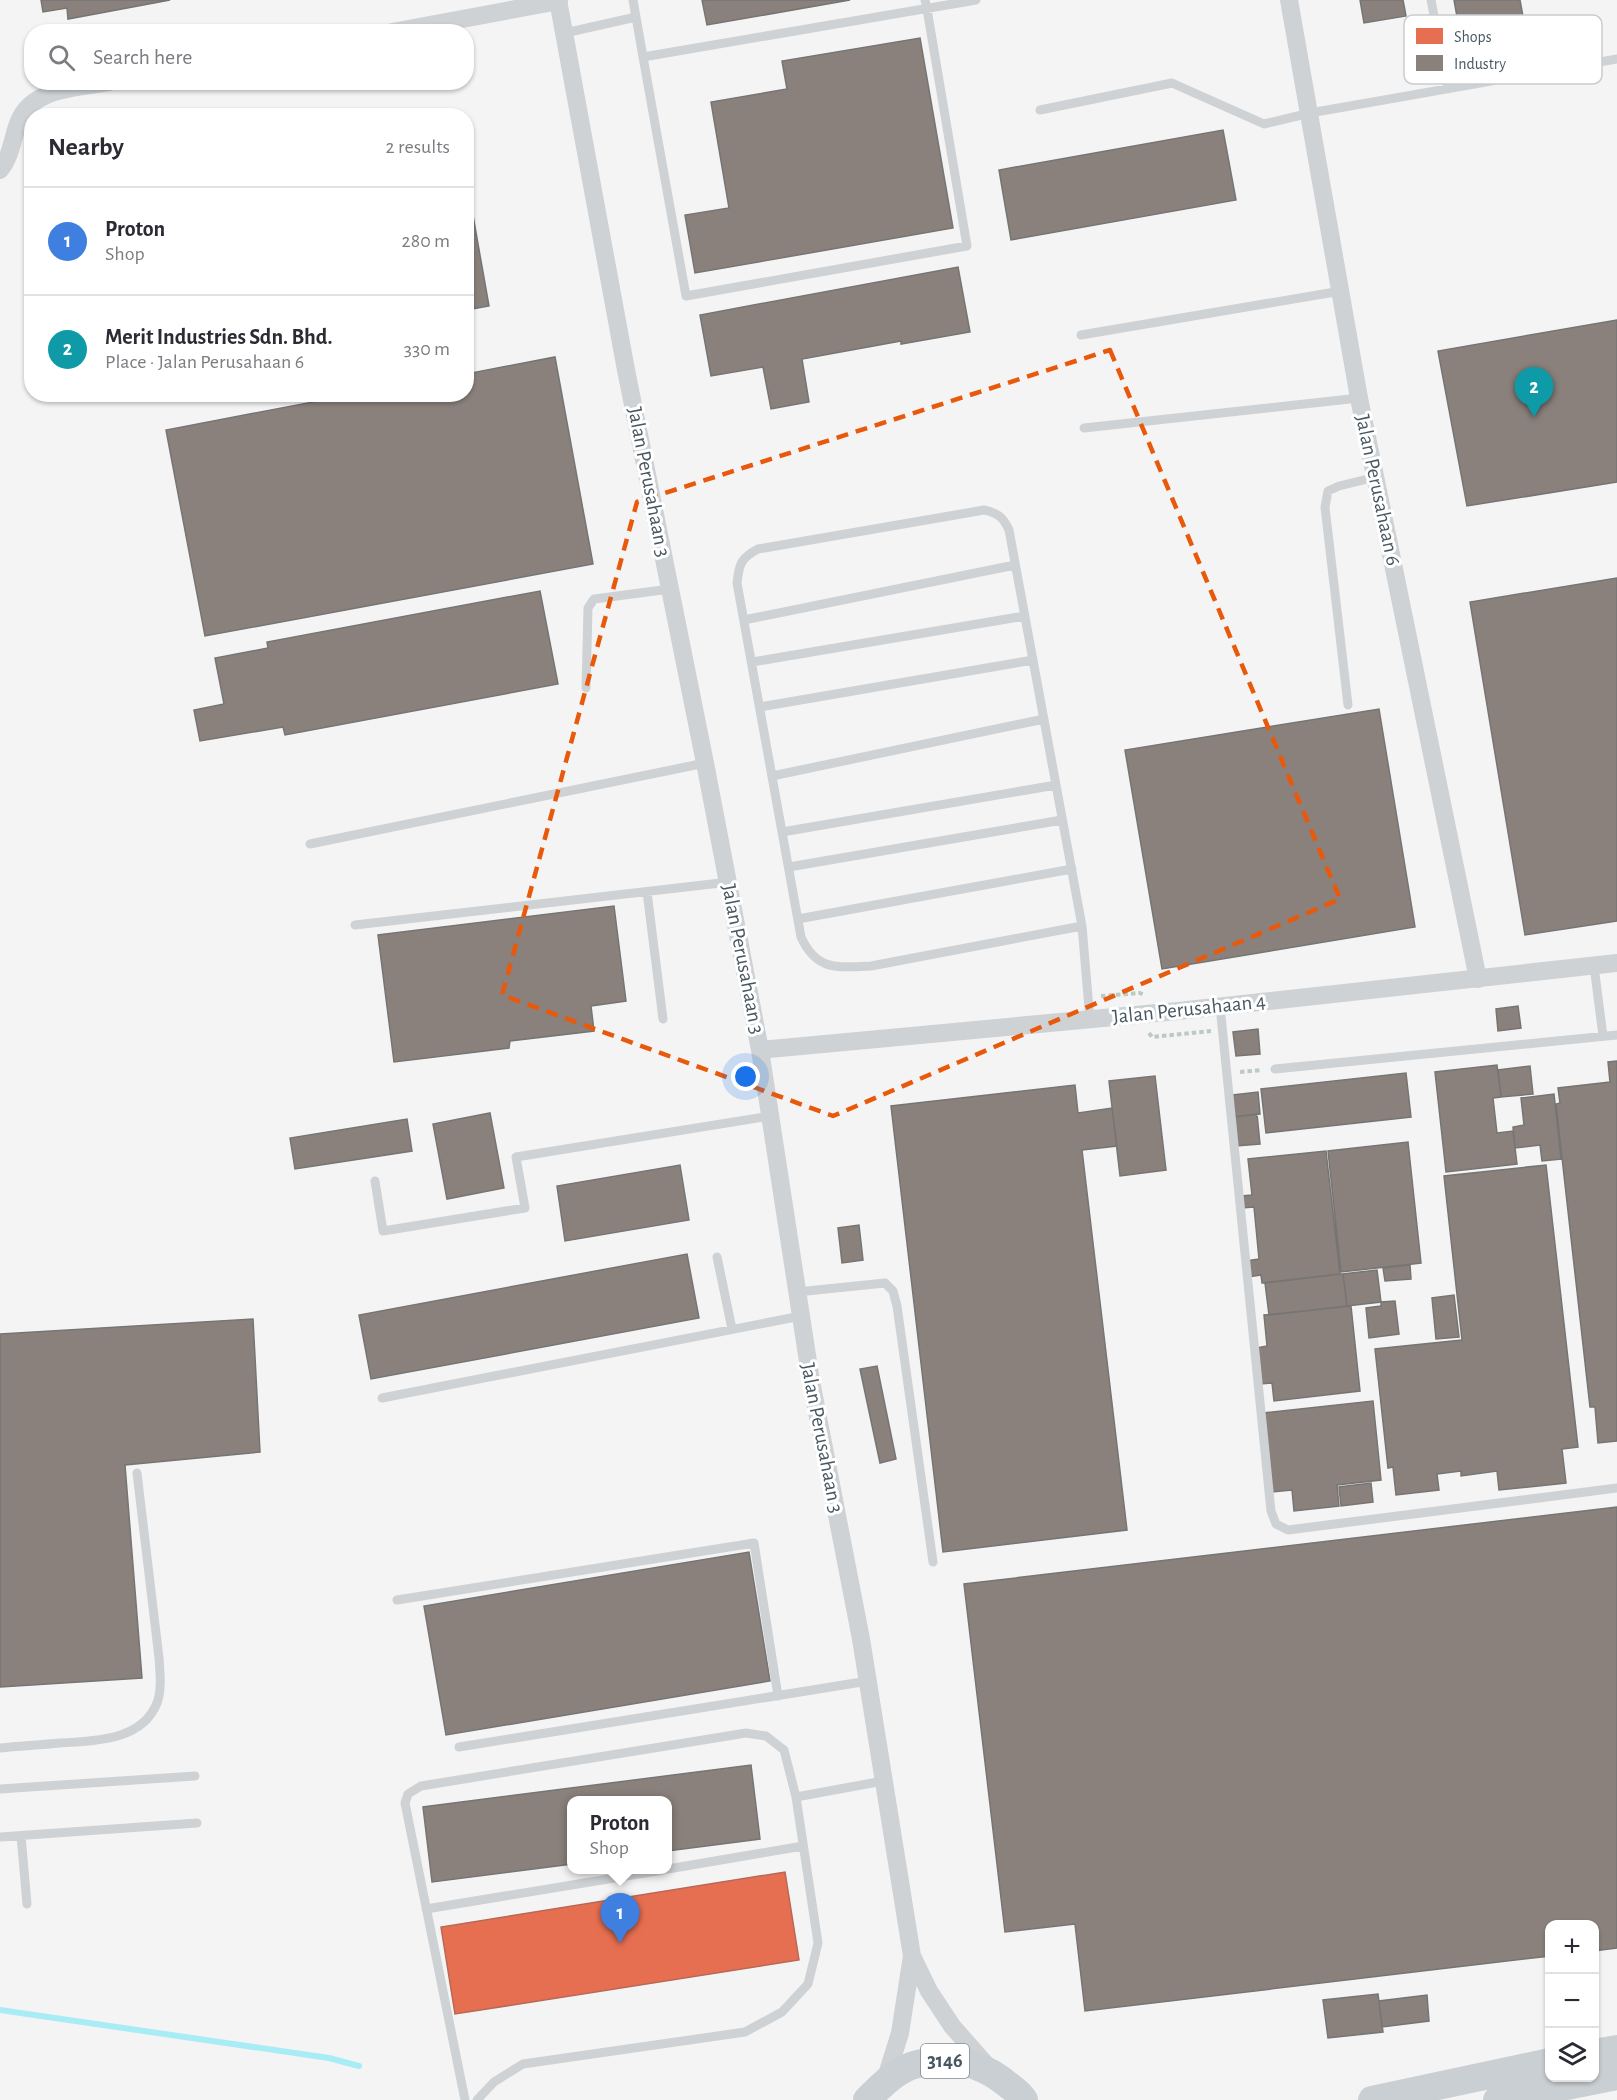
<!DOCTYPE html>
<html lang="en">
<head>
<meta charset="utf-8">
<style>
  body { margin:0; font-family:"Alegreya Sans",sans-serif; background:#f2f2f3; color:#2b2b33 }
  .controls { position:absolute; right:18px; bottom:18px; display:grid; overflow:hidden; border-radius:12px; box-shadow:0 2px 4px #0004 }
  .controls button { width:54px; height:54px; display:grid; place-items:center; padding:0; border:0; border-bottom:2px solid #e1e1e2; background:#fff; color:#2b2b33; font:30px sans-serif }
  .you { position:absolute; left:746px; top:1077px; width:21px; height:21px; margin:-15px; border:4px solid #fff; border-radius:50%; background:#1a73e8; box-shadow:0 0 0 9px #1a73e833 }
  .badge { display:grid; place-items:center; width:39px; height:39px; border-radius:50%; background:#848f96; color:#fff; font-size:20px; font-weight:700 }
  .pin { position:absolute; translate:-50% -50px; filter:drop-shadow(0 2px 3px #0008) }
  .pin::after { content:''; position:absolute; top:32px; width:21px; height:18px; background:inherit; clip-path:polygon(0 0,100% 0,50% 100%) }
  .popup { position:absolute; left:567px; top:1796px; width:105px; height:78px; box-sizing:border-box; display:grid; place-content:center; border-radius:12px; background:#fff; filter:drop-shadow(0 2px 4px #0005); font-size:20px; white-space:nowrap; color:#7c7c81 }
  .popup b { font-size:22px; color:#2b2b33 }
  .popup::after { content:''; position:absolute; left:50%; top:100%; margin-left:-12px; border:12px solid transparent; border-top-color:#fff }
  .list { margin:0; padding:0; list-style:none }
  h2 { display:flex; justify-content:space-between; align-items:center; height:78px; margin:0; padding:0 24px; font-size:26px }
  h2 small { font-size:20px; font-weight:400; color:#7c7c81 }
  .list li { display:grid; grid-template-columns:39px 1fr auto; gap:18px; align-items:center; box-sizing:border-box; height:108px; padding:0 24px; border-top:2px solid #e1e1e2 }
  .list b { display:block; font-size:22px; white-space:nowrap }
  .list p { margin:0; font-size:20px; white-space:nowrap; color:#7c7c81 }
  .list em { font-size:20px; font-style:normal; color:#7c7c81 }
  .icon { flex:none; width:33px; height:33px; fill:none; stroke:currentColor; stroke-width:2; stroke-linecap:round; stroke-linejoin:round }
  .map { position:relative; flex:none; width:1617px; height:2100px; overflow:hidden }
  .search { position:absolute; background:#fff; box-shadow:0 2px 4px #0004; left:24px; top:24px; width:450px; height:66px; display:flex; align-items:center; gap:15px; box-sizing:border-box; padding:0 21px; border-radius:24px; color:#7c7c81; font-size:22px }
  .panel { position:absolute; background:#fff; box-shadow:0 2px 4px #0004; left:24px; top:108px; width:450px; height:294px; border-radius:24px }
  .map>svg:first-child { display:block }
</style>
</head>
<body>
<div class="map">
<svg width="1617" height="2100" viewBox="0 0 1617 2100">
  <rect width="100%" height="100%" fill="#f4f4f4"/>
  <path fill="#e76f51" stroke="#b76856" stroke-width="1.5" d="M 785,1872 L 799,1960 L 455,2014 L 441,1927 Z"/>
  <path fill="#8a817c" stroke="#767574" stroke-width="1.5" d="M 41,0 L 170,0 L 68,19 L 67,8 L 43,12 Z
    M 702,0 L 850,0 L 707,25 Z
    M 1360,0 L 1403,0 L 1406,16 L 1364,23 Z
    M 1454,0 L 1520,0 L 1526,33 L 1546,30 L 1549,49 L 1530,52 L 1530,55 L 1466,67 Z
    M 920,38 L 953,228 L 695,273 L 685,215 L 729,208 L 711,102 L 787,89 L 782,61 Z
    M 455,111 L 456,116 L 427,116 Z
    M 1223,130 L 1236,200 L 1011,240 L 999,170 Z
    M 466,176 L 489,306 L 466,310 Z
    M 958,267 L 970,332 L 901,344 L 901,341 L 802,359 L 809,402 L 771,409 L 763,367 L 711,376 L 700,315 Z
    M 1617,320 L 1617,482 L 1467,506 L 1438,351 Z
    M 555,357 L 593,564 L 205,636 L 166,430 L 355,394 L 466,394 L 466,374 Z
    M 1617,578 L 1617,921 L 1525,935 L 1470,602 Z
    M 540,591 L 558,684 L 285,735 L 283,727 L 200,741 L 194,710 L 224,704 L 215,658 L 268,648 L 267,642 Z
    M 1379,709 L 1415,927 L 1162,969 L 1125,750 Z
    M 614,906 L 626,1001 L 591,1006 L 594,1031 L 510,1041 L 509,1048 L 394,1062 L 378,935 Z
    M 1518,1006 L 1521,1028 L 1498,1031 L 1496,1009 Z
    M 1258,1029 L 1260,1054 L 1236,1056 L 1233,1032 Z
    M 1617,1061 L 1617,1441 L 1598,1443 L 1595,1407 L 1590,1407 L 1556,1104 L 1560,1103 L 1558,1088 L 1610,1082 L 1608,1062 Z
    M 1497,1065 L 1501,1097 L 1493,1098 L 1497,1133 L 1513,1131 L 1517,1164 L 1446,1172 L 1435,1072 Z
    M 1530,1066 L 1533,1094 L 1501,1097 L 1498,1070 Z
    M 1406,1073 L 1411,1117 L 1266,1133 L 1261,1089 Z
    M 1155,1076 L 1166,1170 L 1120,1176 L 1109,1081 Z
    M 1075,1085 L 1078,1113 L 1112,1108 L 1117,1146 L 1082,1150 L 1127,1530 L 943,1552 L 891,1106 Z
    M 1258,1092 L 1260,1114 L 1235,1117 L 1233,1095 Z
    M 1554,1094 L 1561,1159 L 1542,1161 L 1540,1145 L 1515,1148 L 1513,1127 L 1524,1125 L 1521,1098 Z
    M 490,1113 L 504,1188 L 447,1199 L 433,1124 Z
    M 1257,1114 L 1260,1144 L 1236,1146 L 1232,1117 Z
    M 407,1119 L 412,1151 L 295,1169 L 290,1138 Z
    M 1408,1142 L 1421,1263 L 1341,1272 L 1328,1151 Z
    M 1326,1151 L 1340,1274 L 1262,1283 L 1261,1275 L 1248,1277 L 1246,1261 L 1259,1259 L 1254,1207 L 1242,1208 L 1241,1196 L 1252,1195 L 1248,1159 Z
    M 680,1165 L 689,1220 L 565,1241 L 557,1186 Z
    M 1546,1165 L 1578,1447 L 1562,1449 L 1566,1483 L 1499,1490 L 1497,1471 L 1461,1476 L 1461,1471 L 1437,1474 L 1439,1490 L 1396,1495 L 1393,1467 L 1388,1468 L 1375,1349 L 1462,1340 L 1444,1176 Z
    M 859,1225 L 863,1260 L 842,1263 L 838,1228 Z
    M 687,1254 L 699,1318 L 371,1379 L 359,1315 Z
    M 1410,1265 L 1411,1279 L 1385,1281 L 1383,1268 Z
    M 1377,1270 L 1381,1302 L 1347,1306 L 1343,1274 Z
    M 1340,1274 L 1343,1274 L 1347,1306 L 1269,1315 L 1265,1283 Z
    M 1454,1295 L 1459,1337 L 1436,1339 L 1432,1298 Z
    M 1395,1301 L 1399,1334 L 1369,1338 L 1366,1308 L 1381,1306 L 1381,1302 Z
    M 1351,1306 L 1360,1391 L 1274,1401 L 1272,1383 L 1260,1384 L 1256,1348 L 1267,1346 L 1264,1315 Z
    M 253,1319 L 260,1452 L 125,1465 L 142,1678 L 0,1687 L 0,1334 Z
    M 877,1366 L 896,1459 L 880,1463 L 860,1369 Z
    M 1373,1401 L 1381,1480 L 1337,1485 L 1339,1506 L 1294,1511 L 1292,1490 L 1272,1492 L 1263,1413 Z
    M 1371,1483 L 1373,1502 L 1341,1506 L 1339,1487 Z
    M 1617,1507 L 1617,1948 L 1594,1951 L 1594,1924 L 1550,1924 L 1550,1956 L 1085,2011 L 1075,1924 L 1005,1932 L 964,1584 Z
    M 749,1552 L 770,1681 L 446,1735 L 424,1606 Z
    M 751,1765 L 760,1839 L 668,1851 L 668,1800 L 572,1800 L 572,1864 L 432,1882 L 423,1807 Z
    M 1378,1994 L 1383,2032 L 1328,2038 L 1323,2000 Z
    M 1427,1995 L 1429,2021 L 1382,2027 L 1379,2001 Z"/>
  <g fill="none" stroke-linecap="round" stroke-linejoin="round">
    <path stroke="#a8ecf6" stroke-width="6" d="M 0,2010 L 329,2058 L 359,2066"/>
    <path stroke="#bccac4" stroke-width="4" stroke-dasharray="4.5 3" stroke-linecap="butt" d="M 1101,996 L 1140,993 L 1144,995
      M 1149,1033 L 1152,1037 L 1211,1031
      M 1240,1072 L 1262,1070"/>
    <path stroke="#cfd2d5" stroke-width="9" d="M 633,0 L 643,57
      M 925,0 L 927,9 L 967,246 L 686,296 L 643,57 L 976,0
      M 1431,0 L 1448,89
      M 565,33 L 636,17
      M 1040,110 L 1172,83 L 1264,124 L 1310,113 L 1617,59
      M 1081,335 L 1341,291
      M 1084,428 L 1359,398
      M 744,620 L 1015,565
      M 752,662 L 1025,616
      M 586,688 L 588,608 L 594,599 L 670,589
      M 1348,705 L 1325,507 L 1328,491 L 1339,486 L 1376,477
      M 760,707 L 1033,660
      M 772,776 L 1044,719
      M 782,832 L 1056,785
      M 310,844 L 705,763
      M 789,867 L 1062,820
      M 647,892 L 663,1019
      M 798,919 L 1072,869
      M 355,925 L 729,882
      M 1082,926 L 871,966 C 838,967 817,972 801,937 L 737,583 C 739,564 741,558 758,549 L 984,510 C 998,513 1003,517 1009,530 L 1082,926 L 1090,1020
      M 1594,966 L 1603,1036
      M 1220,1006 L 1271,1511 L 1276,1524 L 1288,1530 L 1617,1488
      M 1275,1069 L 1617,1035
      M 375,1181 L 383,1231 L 525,1208 L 516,1157 L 770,1116
      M 717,1257 L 732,1329
      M 797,1292 L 885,1283 L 893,1291 L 897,1306 L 933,1562
      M 382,1398 L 801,1316
      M 397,1600 L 754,1543 L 778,1696
      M 459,1747 L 868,1681
      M 0,1748 C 20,1746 40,1745 60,1743 C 94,1741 142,1741 157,1703 C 162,1690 160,1672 159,1658 L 137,1473
      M 0,1789 L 195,1776
      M 21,1836 L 27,1904
      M 0,1837 L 197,1823
      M 668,1869 L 803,1846
      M 426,1909 L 663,1870
      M 465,2100 L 405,1803 L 408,1794 L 421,1786 L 746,1733 L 766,1736 L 784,1750 L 796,1797
      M 477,2100 L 494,2082 L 523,2064 L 745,2032 L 782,2012 L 808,1984 L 818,1943 L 796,1797 L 883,1781"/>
    <path stroke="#cfd2d5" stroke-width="18" d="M 558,0 L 626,370 L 705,763 L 760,1050 L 811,1381 L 861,1639 L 912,1956 L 900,2033 L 885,2081
      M 1289,0 L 1359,398 L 1478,979
      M 392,32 L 559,1
      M 0,170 C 12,155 12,138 19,121 C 33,87 79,88 110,82
      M 760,1050 L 1178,1011 L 1617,963
      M 912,1956 L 929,1991 L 952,2026 L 989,2068"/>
    <path stroke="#cacfd3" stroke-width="28" d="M 1594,2053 L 1617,2049
      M 867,2100 C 880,2087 893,2073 911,2066 C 946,2054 979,2061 1007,2084 C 1013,2089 1020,2093 1024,2100
      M 1372,2100 L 1550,2062
      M 1497,2100 L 1617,2076"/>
  </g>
  <path fill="none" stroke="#e8590c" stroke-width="4.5" stroke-dasharray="12 8" stroke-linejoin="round" d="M 1110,350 L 1340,899 L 833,1116 L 502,995 L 637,502 Z"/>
  <g text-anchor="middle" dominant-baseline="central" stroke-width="6" stroke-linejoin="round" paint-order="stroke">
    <rect fill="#fff" stroke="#7f8a92" stroke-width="1.5" x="921" y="2044" width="48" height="34" rx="4.5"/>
    <g font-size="20" font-weight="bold" fill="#485863">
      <text x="945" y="2061">3146</text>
    </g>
    <g font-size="21" fill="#485863" stroke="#fff">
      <text transform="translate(649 482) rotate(79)">Jalan Perusahaan 3</text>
      <text transform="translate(1378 490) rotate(78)">Jalan Perusahaan 6</text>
      <text transform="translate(743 959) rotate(79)">Jalan Perusahaan 3</text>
      <text transform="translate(1189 1009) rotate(-6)">Jalan Perusahaan 4</text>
      <text transform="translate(822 1438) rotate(79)">Jalan Perusahaan 3</text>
    </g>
  </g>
  <rect x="1404" y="15" width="198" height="69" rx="9" fill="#fff" stroke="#c8cdd0" stroke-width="1.5"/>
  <rect x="1416" y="28" width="27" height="16" fill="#e76f51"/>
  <rect x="1416" y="55" width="27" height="16" fill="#8a817c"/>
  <g font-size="16" fill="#485863">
    <text x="1454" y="42">Shops</text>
    <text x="1454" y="69">Industry</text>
  </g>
</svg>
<div class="controls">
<button>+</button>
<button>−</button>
<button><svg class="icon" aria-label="layers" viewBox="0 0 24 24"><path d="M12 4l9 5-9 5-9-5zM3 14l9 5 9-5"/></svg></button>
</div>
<div class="you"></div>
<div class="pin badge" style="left:620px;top:1943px;background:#3f7fe0">1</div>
<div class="popup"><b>Proton</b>Shop</div>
<div class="pin badge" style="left:1534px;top:417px;background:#0f9aa8">2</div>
<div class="search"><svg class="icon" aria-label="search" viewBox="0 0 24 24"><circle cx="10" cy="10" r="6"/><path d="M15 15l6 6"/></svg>Search here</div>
<section class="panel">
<h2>Nearby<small>2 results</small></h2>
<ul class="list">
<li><span class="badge" style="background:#3f7fe0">1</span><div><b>Proton</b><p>Shop</p></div><em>280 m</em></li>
<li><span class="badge" style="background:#0f9aa8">2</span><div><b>Merit Industries Sdn. Bhd.</b><p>Place · Jalan Perusahaan 6</p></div><em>330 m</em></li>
</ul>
</section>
</div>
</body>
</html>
